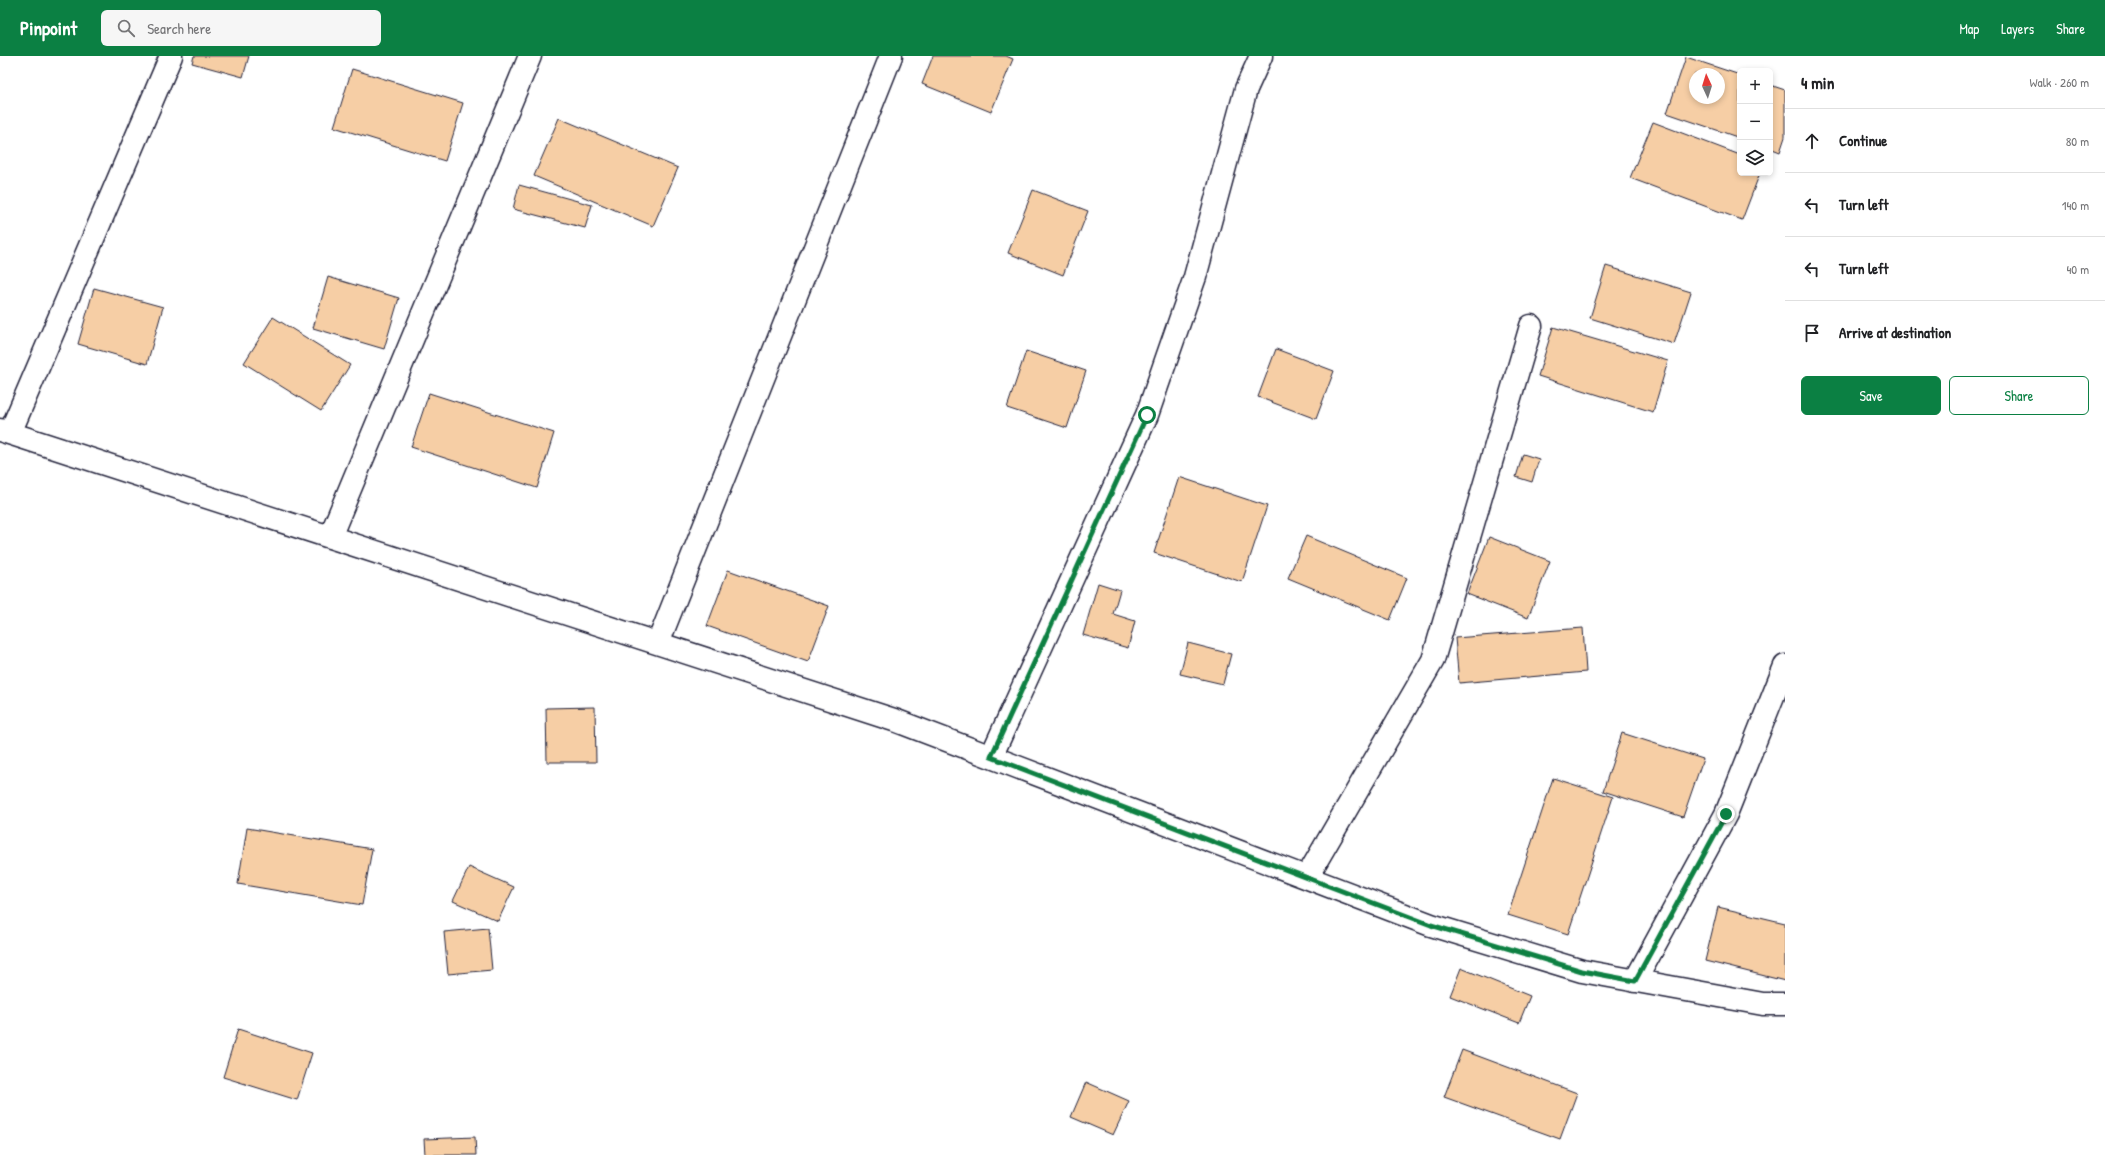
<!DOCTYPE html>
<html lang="en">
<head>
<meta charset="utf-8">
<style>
  body { margin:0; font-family:"Patrick Hand",sans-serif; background:#f6f6f6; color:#202124 }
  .controls { position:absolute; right:12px; top:12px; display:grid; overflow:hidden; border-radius:6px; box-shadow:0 2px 6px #0003 }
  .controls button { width:36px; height:36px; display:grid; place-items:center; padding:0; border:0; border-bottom:1px solid #e0e0e0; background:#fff; color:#202124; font:20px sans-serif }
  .compass { position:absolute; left:1689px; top:12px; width:36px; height:36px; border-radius:50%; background:#fff; box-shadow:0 2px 6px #0003; rotate:356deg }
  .stop { position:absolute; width:12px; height:12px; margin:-9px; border:3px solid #0b8043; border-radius:50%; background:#fff }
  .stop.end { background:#0b8043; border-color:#fff; box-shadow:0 1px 4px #0008 }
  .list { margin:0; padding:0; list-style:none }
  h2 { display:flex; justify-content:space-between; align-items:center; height:52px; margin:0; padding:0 16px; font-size:17px }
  h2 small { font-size:13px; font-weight:400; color:#757577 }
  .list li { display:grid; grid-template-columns:26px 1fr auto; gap:12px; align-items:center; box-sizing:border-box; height:64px; padding:0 16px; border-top:1px solid #e0e0e0 }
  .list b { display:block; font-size:15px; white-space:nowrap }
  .list em { font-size:13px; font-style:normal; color:#757577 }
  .actions { display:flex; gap:8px; padding:12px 16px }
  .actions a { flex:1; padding:9px 0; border:1px solid #0b8043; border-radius:6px; text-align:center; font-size:14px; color:#0b8043 }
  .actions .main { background:#0b8043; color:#fff }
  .icon { flex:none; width:22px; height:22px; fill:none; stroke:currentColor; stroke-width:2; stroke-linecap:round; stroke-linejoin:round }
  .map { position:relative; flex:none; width:1785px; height:1099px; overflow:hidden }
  header { display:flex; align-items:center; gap:24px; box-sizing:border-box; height:56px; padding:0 20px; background:#0b8043; color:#fff }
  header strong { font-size:19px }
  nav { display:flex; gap:22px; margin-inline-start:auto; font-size:14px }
  .search { width:280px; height:36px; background:#f6f6f6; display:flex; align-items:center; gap:10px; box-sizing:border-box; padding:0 14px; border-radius:6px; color:#757577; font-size:15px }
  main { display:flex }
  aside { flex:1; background:#fff }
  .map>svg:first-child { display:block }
</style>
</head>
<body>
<header>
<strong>Pinpoint</strong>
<div class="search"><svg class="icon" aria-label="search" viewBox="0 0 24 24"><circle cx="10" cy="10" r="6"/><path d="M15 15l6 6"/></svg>Search here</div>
<nav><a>Map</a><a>Layers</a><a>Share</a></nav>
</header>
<main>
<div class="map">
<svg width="1785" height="1099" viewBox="0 0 1785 1099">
  <rect width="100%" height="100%" fill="#fff"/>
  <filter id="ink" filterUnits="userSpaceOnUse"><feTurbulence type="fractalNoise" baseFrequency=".025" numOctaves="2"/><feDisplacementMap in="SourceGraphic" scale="8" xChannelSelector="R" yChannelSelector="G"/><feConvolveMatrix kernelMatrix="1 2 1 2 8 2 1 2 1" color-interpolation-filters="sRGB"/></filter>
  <g filter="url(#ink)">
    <path fill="#f6cea5" stroke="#22223b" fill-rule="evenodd" d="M 194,0 L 249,0 L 243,21 L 192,7 Z
      M 933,0 L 1006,0 L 1013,3 L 991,56 L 922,28 Z
      M 1686,1 L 1740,19 L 1740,82 L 1667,57 ZM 1695,18 L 1719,18 L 1719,42 L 1695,42 Z
      M 352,13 L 463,47 L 445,105 L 334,71 Z
      M 1770,29 L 1785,34 L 1785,81 L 1780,96 L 1770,92 Z
      M 559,62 L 678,112 L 653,170 L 534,120 Z
      M 1653,66 L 1740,99 L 1740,117 L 1760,117 L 1742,164 L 1630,122 Z
      M 519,129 L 592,149 L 585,172 L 513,153 Z
      M 1033,134 L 1088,155 L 1063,219 L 1008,197 Z
      M 1606,210 L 1691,236 L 1674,288 L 1590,262 Z
      M 328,221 L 399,242 L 384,293 L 313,272 Z
      M 94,232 L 163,251 L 147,308 L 78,288 Z
      M 273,261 L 350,309 L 321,355 L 244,307 Z
      M 1553,271 L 1668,305 L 1653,356 L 1538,320 Z
      M 1276,293 L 1334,315 L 1316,363 L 1258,341 Z
      M 1026,295 L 1086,315 L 1067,372 L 1007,352 Z
      M 429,337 L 554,377 L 537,432 L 411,391 Z
      M 1523,398 L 1539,403 L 1532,426 L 1516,421 Z
      M 1179,421 L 1267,450 L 1242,526 L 1154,497 Z
      M 1306,480 L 1407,522 L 1390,564 L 1288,522 Z
      M 1489,481 L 1550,505 L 1528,562 L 1467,538 Z
      M 728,514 L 829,550 L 808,606 L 707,570 Z
      M 1098,527 L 1120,534 L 1113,558 L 1135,565 L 1128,592 L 1083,579 Z
      M 1583,572 L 1586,616 L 1459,627 L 1455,582 Z
      M 1188,587 L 1231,598 L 1223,628 L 1180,618 Z
      M 595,651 L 596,706 L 547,706 L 546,652 Z
      M 1622,677 L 1703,703 L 1683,761 L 1603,735 Z
      M 1553,722 L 1613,741 L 1568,878 L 1508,859 Z
      M 247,772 L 372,793 L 362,849 L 238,828 Z
      M 469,811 L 514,831 L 498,865 L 453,845 Z
      M 1718,851 L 1785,867 L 1785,925 L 1705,905 Z
      M 488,872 L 492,914 L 448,918 L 444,876 Z
      M 1461,912 L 1530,940 L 1519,967 L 1450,940 Z
      M 238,973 L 312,997 L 297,1044 L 223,1021 Z
      M 1462,994 L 1577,1037 L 1560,1083 L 1444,1041 Z
      M 1086,1026 L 1129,1045 L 1113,1079 L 1071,1061 Z
      M 475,1081 L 476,1099 L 425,1099 L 424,1083 Z"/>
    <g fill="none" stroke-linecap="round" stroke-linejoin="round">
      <defs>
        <path id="minor" d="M 0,374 L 897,665 L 1431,869 L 1582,915 L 1763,948 L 1785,948
          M 10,377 L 171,0
          M 330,481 L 530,0
          M 658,587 L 891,0
          M 991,701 L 1147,359 L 1195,221 L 1246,33 L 1261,0
          M 1307,821 L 1433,604 L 1531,270
          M 1635,925 L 1726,758 L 1785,610"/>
      </defs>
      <use href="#minor" stroke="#22223b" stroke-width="25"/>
      <use href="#minor" stroke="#fff" stroke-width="22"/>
    </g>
  </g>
  <g fill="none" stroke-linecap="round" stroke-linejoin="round" filter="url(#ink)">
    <path stroke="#0b8043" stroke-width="5" d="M 1147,359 L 991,701 L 1431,869 L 1582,915 L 1635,925 L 1726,758"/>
  </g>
</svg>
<div class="controls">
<button>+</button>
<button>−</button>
<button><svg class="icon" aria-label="layers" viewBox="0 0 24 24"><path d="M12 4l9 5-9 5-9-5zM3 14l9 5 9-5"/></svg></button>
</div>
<svg class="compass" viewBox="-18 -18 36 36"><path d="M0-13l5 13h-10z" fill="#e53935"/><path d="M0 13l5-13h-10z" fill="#757577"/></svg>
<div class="stop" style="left:1147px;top:359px"></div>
<div class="stop end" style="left:1726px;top:758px"></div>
</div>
<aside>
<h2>4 min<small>Walk · 260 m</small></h2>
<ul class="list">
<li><svg class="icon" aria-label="ahead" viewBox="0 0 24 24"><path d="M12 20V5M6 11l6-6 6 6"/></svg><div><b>Continue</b></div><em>80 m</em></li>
<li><svg class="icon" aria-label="left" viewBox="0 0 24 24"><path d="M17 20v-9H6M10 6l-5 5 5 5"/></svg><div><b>Turn left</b></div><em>140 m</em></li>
<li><svg class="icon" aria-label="left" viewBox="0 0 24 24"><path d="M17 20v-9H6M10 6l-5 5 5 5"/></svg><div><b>Turn left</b></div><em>40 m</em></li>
<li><svg class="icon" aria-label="arrive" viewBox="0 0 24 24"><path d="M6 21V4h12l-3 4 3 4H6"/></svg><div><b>Arrive at destination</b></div></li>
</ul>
<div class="actions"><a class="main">Save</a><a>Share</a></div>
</aside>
</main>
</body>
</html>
